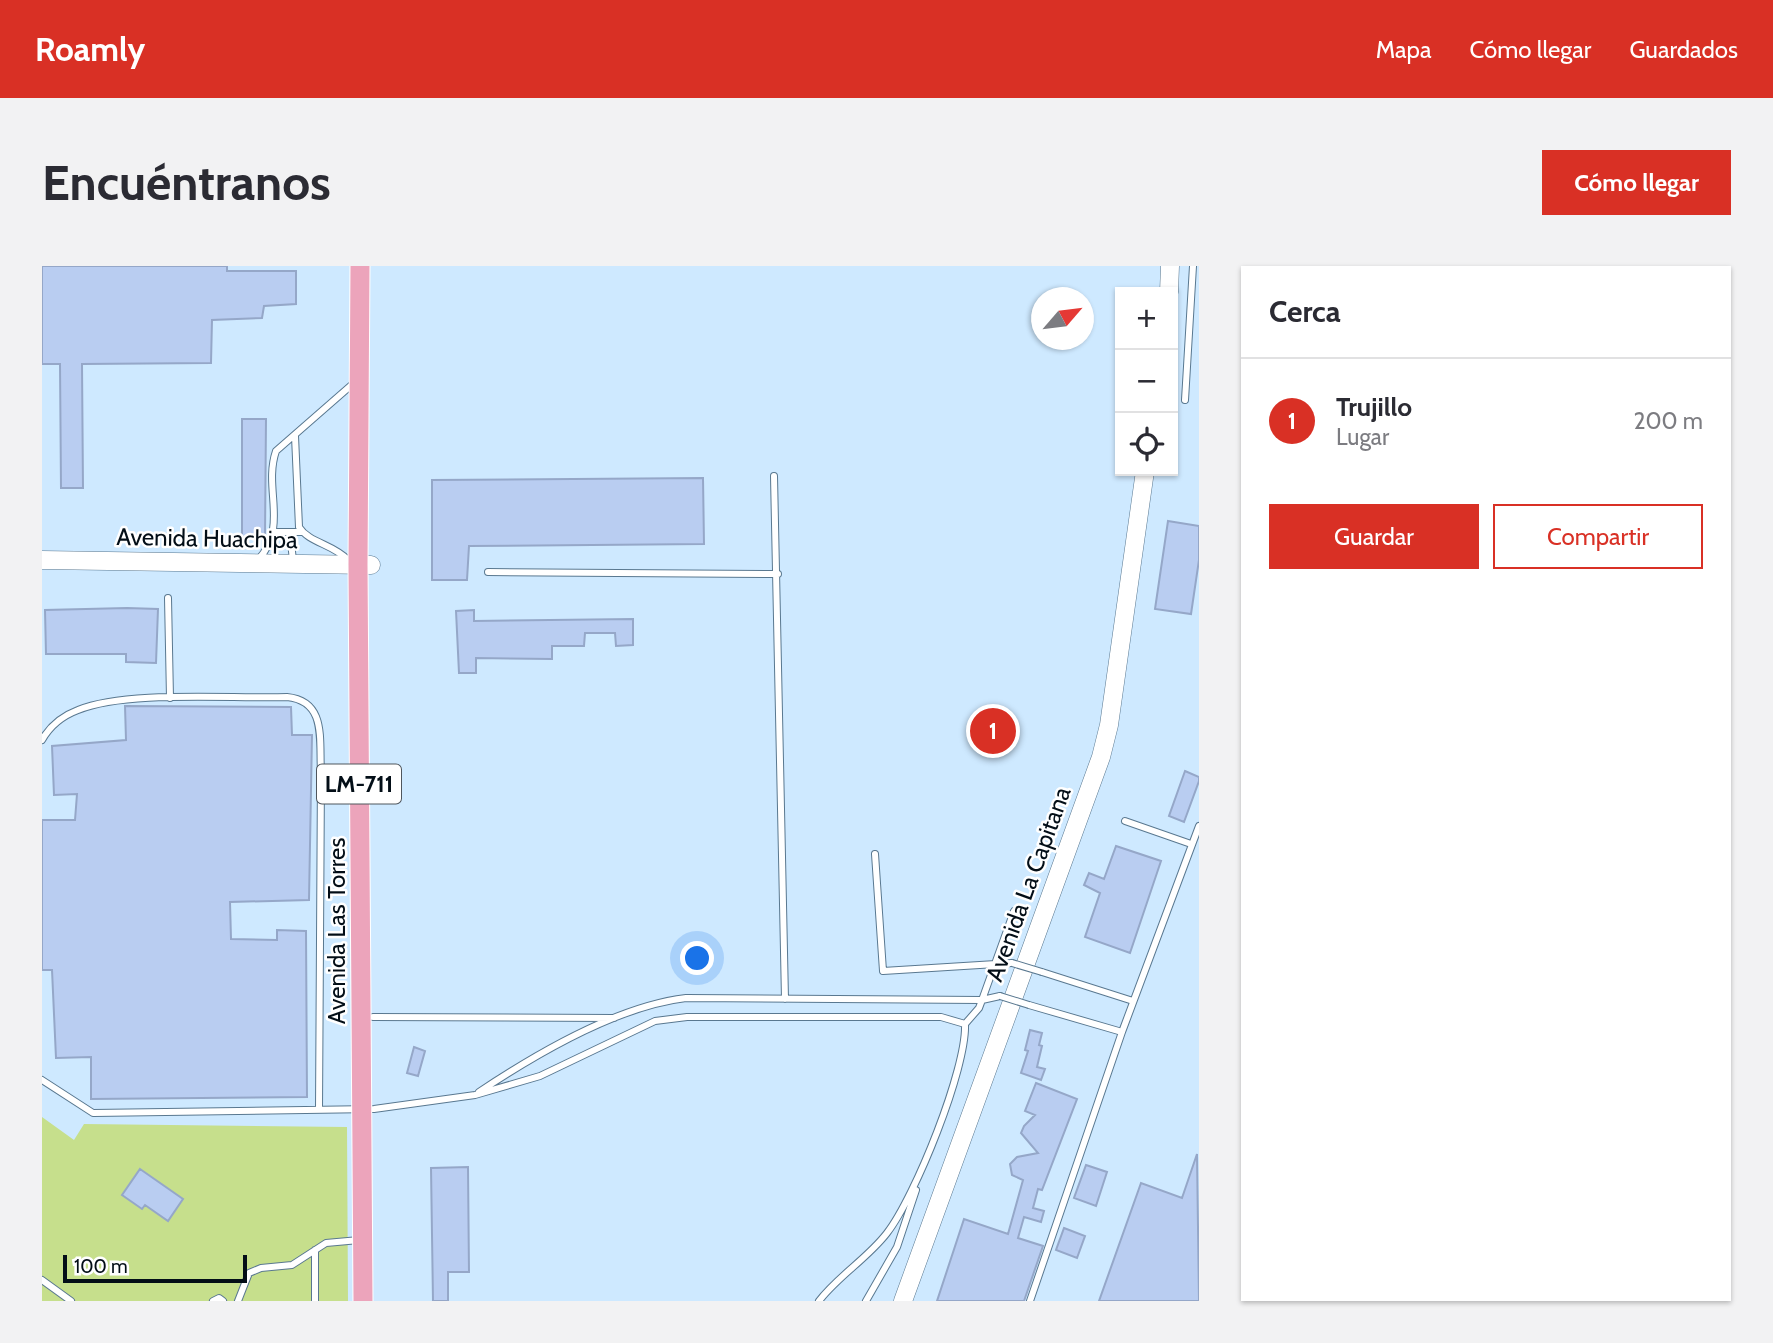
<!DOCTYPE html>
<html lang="es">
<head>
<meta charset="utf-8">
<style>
  body { margin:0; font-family:Cabin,sans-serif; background:#f2f2f3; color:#2b2b33 }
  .controls { position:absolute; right:21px; top:21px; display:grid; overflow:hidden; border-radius:0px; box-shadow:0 2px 5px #0004 }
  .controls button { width:63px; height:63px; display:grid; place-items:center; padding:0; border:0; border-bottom:2px solid #e1e1e2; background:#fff; color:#2b2b33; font:35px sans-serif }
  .compass { position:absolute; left:989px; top:21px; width:63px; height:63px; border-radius:50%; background:#fff; box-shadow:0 2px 5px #0004; rotate:62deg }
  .scale { position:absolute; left:21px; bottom:18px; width:184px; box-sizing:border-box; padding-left:7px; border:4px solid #030e17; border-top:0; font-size:19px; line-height:24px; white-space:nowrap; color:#030e17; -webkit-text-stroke:5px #fff; paint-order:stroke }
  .you { position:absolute; left:656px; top:693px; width:24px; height:24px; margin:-18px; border:5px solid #fff; border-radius:50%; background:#1a73e8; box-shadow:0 0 0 10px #1a73e833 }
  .badge { display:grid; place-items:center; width:46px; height:46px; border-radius:50%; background:#d93025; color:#fff; font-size:23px; font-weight:700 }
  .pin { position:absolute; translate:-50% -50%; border:4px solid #fff; box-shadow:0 2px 7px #0006 }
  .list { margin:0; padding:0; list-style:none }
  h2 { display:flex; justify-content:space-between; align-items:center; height:91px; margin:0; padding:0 28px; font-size:30px }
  h2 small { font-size:23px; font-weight:400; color:#7c7c81 }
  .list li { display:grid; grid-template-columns:46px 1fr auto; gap:21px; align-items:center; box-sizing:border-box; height:126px; padding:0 28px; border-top:2px solid #e1e1e2 }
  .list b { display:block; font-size:26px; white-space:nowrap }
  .list p { margin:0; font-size:23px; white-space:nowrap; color:#7c7c81 }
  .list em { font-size:23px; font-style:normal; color:#7c7c81 }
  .actions { display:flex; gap:14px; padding:21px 28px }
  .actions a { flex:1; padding:16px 0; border:2px solid #d93025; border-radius:0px; text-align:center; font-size:24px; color:#d93025 }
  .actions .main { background:#d93025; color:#fff }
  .icon { flex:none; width:38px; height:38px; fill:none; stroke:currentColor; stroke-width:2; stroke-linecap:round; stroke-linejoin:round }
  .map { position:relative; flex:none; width:1157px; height:1035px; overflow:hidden; border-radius:0px }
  header { display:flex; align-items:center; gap:42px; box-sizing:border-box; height:98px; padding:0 35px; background:#d93025; color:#fff }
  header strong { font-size:33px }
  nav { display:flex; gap:38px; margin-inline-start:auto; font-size:24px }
  .intro { display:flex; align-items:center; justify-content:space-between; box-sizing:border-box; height:168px; padding:0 42px }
  h1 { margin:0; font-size:49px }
  .button { padding:18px 32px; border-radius:0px; background:#d93025; color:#fff; font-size:24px; font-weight:700 }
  main { display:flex; gap:42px; padding:0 42px }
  aside { flex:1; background:#fff; border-radius:0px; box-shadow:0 2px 5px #0004 }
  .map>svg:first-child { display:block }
</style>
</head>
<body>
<header>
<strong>Roamly</strong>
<nav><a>Mapa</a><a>Cómo llegar</a><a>Guardados</a></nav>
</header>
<div class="intro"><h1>Encuéntranos</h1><a class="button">Cómo llegar</a></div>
<main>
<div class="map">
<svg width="1157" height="1035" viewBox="0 0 1157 1035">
  <rect width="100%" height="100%" fill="#cee9ff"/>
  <path fill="#c6df8c" d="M 0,851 L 32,874 L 42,858 L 305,861 L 306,1035 L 0,1035 Z"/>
  <path fill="#b9cdf1" stroke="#95a7c8" stroke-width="2" d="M 0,0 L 185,0 L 185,5 L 254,5 L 254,38 L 222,40 L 220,52 L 170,54 L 169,97 L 40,98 L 41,222 L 19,222 L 18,98 L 0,98 Z
    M 200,153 L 224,153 L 223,271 L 200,271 Z
    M 661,212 L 662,278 L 427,280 L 425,314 L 390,314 L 390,214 Z
    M 1126,255 L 1157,260 L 1157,294 L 1149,348 L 1113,343 Z
    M 85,342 L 116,343 L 114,397 L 84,396 L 84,388 L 4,388 L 3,344 Z
    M 432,344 L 432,355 L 591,353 L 591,379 L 574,380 L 573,367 L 543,367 L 542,380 L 510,380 L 510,393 L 434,392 L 434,407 L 417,407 L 414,345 Z
    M 83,440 L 249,441 L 250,469 L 270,469 L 267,634 L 188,636 L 189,673 L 235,674 L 235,664 L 264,665 L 265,831 L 49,833 L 49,791 L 14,792 L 10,704 L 0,704 L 0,554 L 33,554 L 35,528 L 12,529 L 10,480 L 84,474 Z
    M 1143,505 L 1157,511 L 1157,515 L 1142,556 L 1127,550 Z
    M 1074,580 L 1119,595 L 1088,687 L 1043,671 L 1058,627 L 1042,619 L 1047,607 L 1062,613 Z
    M 988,764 L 1000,767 L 997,779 L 1000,780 L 995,801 L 1003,803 L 999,814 L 979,807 L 986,785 L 983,784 Z
    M 372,781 L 383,785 L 376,810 L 365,807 Z
    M 994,817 L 1035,833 L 1000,924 L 996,923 L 991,942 L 1002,945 L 999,956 L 982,951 L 976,972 L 1001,980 L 982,1035 L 895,1035 L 922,953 L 966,968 L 981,914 L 970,909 L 968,898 L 975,891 L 996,887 L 979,867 L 982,860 L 993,849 L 983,845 Z
    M 1155,888 L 1157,1035 L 1057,1035 L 1099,917 L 1140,932 Z
    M 1044,899 L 1065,906 L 1054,940 L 1032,932 Z
    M 426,901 L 427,1006 L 406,1006 L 406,1035 L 391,1035 L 389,902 Z
    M 98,903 L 141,933 L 126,955 L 103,939 L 100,943 L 80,929 Z
    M 1022,962 L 1043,970 L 1035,992 L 1014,984 Z"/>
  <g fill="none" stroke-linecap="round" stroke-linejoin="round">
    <defs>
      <path id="lane" d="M 1143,134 L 1151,0
        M 253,170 L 257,261 C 267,277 291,278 306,294
        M 732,210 L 743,733
        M 232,266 L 260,266
        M 248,266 L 251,295
        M 216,294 C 247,260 221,223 234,185 L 313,116
        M 446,306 L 736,308
        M 126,332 L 128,432
        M 0,474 C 8,460 20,450 36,444 C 85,424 189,433 245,431 C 285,435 277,474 279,506 L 277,844
        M 1083,555 L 1149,578
        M 833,588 L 841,705 L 970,697
        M 1000,706 L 1091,735
        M 987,739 L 1080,766 L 1157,560
        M 331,751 L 572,752
        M 0,814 L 51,847 L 332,843 L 433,829 L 498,810 L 613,755 L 645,751 L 899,751 L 923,758
        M 437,826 C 494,788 576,740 644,732 L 940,734 L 972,645
        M 0,1014 L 29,1035
        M 171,1035 L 177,1032 L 181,1035
        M 196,1035 L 207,1007 L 219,1002 L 250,999 L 284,977 L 317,974
        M 273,1035 L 273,984
        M 777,1035 C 796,1010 826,992 845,967 C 873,931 925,802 923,758 L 937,742 L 940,734 L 958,730
        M 824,1035 L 855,981 L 874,924
        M 988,1035 L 1080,766"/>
      <path id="secondary" d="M 1127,26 L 1128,0
        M 0,294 L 329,299
        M 861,1035 L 1059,491 L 1067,459 L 1103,205"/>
      <path id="primary" d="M 318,0 L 316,299 L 321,1035"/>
    </defs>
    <use href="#lane" stroke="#597890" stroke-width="8"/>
    <use href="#secondary" stroke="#597890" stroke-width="19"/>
    <use href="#primary" stroke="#fff" stroke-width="21"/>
    <use href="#lane" stroke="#fff" stroke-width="6"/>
    <use href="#secondary" stroke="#fff" stroke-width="18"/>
    <use href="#primary" stroke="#eca4bb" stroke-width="19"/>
    <defs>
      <path id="lane-bridge" d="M 970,697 L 1000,706
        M 958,730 L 987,739"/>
    </defs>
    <use href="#lane-bridge" stroke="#597890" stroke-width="8" stroke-linecap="butt"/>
    <use href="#lane-bridge" stroke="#fff" stroke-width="6"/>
  </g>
  <g text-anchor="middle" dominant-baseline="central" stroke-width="5" stroke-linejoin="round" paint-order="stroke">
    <rect fill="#fff" stroke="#4f565d" stroke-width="2" x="275" y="498.5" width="84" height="39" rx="5"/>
    <g font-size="23" font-weight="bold" fill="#030e17">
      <text x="317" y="518">LM-711</text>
    </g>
    <g font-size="24" fill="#030e17" stroke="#fff">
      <text transform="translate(165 272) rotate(1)">Avenida Huachipa</text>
      <text transform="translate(986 618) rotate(-70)">Avenida La Capitana</text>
      <text transform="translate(294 665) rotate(-90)">Avenida Las Torres</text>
    </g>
  </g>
</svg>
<div class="controls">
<button>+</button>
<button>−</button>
<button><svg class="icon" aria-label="locate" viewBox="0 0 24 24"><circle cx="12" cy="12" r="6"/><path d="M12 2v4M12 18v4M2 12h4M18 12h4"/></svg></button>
</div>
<svg class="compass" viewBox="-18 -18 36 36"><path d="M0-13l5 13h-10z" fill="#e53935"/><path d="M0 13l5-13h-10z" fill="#7c7c81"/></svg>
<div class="scale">100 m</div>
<div class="you"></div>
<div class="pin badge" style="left:951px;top:465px">1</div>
</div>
<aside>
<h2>Cerca<small></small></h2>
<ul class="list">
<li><span class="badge">1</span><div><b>Trujillo</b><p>Lugar</p></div><em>200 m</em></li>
</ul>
<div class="actions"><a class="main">Guardar</a><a>Compartir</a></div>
</aside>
</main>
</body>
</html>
